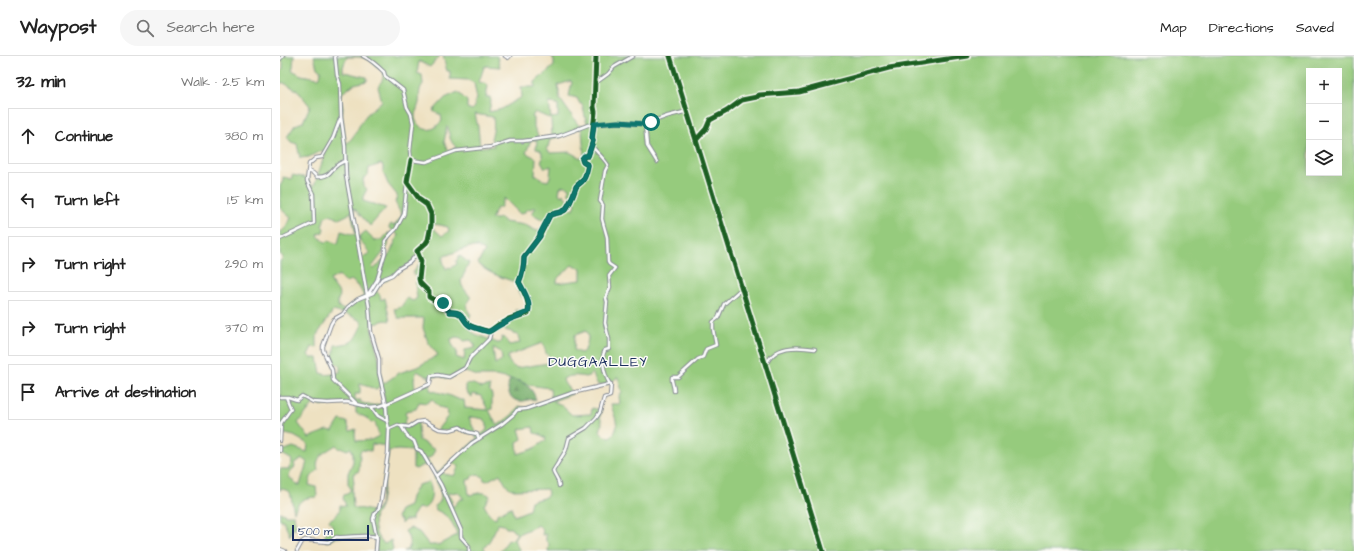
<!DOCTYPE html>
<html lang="en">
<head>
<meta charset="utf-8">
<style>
  body { margin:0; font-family:"Architects Daughter",sans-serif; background:#f6f6f6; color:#222 }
  .controls { position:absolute; right:12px; top:12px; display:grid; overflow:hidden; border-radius:0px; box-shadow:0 4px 16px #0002 }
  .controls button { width:36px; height:36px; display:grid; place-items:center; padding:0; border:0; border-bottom:1px solid #e0e0e0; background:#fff; color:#222; font:20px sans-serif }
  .scale { position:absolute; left:12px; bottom:10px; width:77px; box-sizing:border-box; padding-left:4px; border:2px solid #1b2f5e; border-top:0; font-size:11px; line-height:14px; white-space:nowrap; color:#1b2f5e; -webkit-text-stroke:3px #fdfcf7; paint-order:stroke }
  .stop { position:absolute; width:12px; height:12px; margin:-9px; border:3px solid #0f766e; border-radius:50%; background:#fff }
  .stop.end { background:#0f766e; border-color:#fff; box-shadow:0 1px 4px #0008 }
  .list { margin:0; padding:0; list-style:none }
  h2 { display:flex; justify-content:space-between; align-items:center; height:52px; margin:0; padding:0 16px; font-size:17px }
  h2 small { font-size:13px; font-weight:400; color:#767676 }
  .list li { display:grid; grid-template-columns:26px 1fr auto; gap:12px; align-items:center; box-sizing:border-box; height:56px; margin:0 8px 8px; padding:0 8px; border:1px solid #e0e0e0; border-radius:0px }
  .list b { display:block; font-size:15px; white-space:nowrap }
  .list em { font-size:13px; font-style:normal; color:#767676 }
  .icon { flex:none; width:22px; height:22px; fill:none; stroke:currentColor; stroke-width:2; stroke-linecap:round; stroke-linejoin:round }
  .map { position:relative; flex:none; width:1074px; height:495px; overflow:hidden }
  header { display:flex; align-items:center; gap:24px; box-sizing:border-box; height:56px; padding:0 20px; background:#fff; border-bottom:1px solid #e0e0e0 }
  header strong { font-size:19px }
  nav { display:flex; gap:22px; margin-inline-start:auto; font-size:14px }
  .search { width:280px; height:36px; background:#f6f6f6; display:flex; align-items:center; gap:10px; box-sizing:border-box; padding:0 14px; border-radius:22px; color:#767676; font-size:15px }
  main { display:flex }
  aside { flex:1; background:#fff }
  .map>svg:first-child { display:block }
</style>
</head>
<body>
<header>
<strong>Waypost</strong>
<div class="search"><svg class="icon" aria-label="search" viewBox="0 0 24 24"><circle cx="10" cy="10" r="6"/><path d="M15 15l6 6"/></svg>Search here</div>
<nav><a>Map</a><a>Directions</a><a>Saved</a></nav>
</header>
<main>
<aside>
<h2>32 min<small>Walk · 2.5 km</small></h2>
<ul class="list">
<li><svg class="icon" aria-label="ahead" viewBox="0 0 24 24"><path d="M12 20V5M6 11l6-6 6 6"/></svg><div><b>Continue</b></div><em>380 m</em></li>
<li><svg class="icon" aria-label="left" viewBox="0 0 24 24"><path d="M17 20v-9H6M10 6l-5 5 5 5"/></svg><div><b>Turn left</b></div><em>1.5 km</em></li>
<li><svg class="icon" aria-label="right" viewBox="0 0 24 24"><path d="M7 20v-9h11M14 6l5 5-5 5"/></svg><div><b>Turn right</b></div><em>290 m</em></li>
<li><svg class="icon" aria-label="right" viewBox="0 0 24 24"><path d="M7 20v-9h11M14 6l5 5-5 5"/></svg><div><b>Turn right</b></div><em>370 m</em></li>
<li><svg class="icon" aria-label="arrive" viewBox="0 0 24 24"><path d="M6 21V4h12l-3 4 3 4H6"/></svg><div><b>Arrive at destination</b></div></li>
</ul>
</aside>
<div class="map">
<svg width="1074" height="495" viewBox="0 0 1074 495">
  <defs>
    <pattern id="forest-firs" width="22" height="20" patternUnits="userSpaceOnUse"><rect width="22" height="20" fill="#78af6c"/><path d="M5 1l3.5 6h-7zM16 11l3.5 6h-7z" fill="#628f5c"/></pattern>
  </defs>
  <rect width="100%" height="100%" fill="#fdfcf7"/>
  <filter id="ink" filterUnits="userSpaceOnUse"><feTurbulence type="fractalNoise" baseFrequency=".025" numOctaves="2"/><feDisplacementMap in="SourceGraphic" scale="8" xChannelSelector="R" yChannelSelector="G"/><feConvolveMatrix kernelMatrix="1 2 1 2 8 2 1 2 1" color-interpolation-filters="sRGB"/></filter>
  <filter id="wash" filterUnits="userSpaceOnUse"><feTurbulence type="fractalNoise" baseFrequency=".012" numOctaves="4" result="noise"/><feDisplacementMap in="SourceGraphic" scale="16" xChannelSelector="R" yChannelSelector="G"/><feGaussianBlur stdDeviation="0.9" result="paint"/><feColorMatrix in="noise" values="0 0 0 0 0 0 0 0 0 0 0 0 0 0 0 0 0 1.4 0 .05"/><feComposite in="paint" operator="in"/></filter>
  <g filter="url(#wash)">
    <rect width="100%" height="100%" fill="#eee1c1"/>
    <path fill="#96cb7d" stroke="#587d6e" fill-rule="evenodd" d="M 0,0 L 14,0 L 13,11 L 12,14 L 21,19 L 38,22 L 40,21 L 41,15 L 37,12 L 34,0 L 160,0 L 150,11 L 139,5 L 137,17 L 142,19 L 143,28 C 138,34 140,40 139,47 C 138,51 136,55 135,59 C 134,67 143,76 152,73 C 156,72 158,68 162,65 L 161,59 L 153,55 L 165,42 L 178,36 L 187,45 L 187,52 L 192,54 L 195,51 L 195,46 L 197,43 L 194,27 L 188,24 L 170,23 L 170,15 L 167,15 L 163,0 L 217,0 L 220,11 L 206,10 L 204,11 L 199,26 L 207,28 L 208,30 L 206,41 L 210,41 L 211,45 L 209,56 L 222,53 L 242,41 L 241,31 L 255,31 L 255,26 L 274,10 L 274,5 L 272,0 L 1074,0 L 1074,495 L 268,495 L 269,488 L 266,485 L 266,478 L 262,479 L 263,474 L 258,469 L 238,478 L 234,484 L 240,495 L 220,495 L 229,483 L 232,484 L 237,477 L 233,475 L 231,472 L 226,472 L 224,469 L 218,468 L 210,484 L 204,492 L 206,495 L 124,495 L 128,493 L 130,489 L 128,480 L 125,475 L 130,472 L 139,476 L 149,489 L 158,489 L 177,479 C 174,467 168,459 156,454 L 155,450 C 157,449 159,447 160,445 C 163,439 158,427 154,422 L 155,420 L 150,410 L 143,409 L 136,413 L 133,412 L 133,395 L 118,394 L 109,395 L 101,447 L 98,456 L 95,458 C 93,469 95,483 105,488 L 111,484 L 113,493 L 111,495 L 95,495 L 96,482 C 83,481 71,479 58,481 C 54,481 51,485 46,486 L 45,478 L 53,471 L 49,464 C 56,460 60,458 60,449 L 66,450 L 63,442 L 64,439 L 67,438 L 71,433 L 68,428 L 68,417 L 73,406 L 73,397 L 71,392 L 67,394 L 63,392 L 60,393 L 56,389 C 47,395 34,400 38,414 L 31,421 L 29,429 L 36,431 L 37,441 C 23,442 20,443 14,456 L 10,436 L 1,432 L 0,435 L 0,413 L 9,413 L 12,405 L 11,403 L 0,397 L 0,205 L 2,204 L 3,201 L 0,198 L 0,174 L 1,176 L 6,171 L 11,162 L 0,152 L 0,130 L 3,125 L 3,121 L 12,123 L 12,119 L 28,122 L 30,128 L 34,130 L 45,98 L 42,94 L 29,101 L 20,102 L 17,88 L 11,86 L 7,81 L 15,69 L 23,66 L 30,50 L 17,34 L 2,26 L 0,29 L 0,16 L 3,13 L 3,6 L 0,5 ZM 67,1 C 74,1 83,0 90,4 C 95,8 97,13 103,15 C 104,22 102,25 98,31 L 102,45 C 96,51 89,55 84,62 C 77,72 76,80 66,88 L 62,59 L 63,52 L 61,44 L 62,37 L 74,28 L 87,25 L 87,21 C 78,20 72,17 63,16 L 63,11 ZM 1029,15 L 1059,15 L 1059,117 L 1029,117 ZM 291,25 L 292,26 L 289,40 L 297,42 L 300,48 L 302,48 L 307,68 L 299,70 L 280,43 L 278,29 ZM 269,47 L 278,48 L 278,61 L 271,62 ZM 255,56 L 271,63 L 272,81 L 259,82 L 254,71 L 254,62 L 252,61 ZM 195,58 L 213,61 C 214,67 214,76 211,82 L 214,90 L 200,91 L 198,71 ZM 167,70 L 168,71 C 169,79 170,86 176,91 L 176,92 L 168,94 L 164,86 ZM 300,72 L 302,75 L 304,99 L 301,102 L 291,97 L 290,96 L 270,97 L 266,92 L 268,91 L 270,83 L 283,80 ZM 251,84 L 257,84 L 256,93 L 260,94 L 262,97 L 262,101 L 263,102 L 261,105 L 265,112 L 271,110 L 270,121 L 268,125 L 263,124 L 257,119 L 255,119 L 256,102 L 246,97 ZM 101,108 L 103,110 L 103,116 L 108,128 L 117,139 L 117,141 L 115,146 L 122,160 L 114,170 L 111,168 L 110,169 L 109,172 L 118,179 L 110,198 L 94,213 L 92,211 L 108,190 L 109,176 L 102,184 L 94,184 L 86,175 L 79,181 L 81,186 L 90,197 L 81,202 L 73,152 L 75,153 L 90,170 L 106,152 L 83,145 L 83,141 L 87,133 L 84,130 L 83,123 L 88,119 L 89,112 ZM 282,130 L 286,130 L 289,132 L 289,138 L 296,148 L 294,153 L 288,152 L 288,144 L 283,138 L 281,140 L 279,137 L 280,132 ZM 224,142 L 240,158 L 244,157 L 246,154 L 256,151 L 252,158 L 266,165 L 262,172 L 257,175 L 245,169 L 225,166 L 220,162 L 217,163 L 211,163 L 217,152 L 220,152 ZM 71,155 L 76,179 L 61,175 L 58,188 L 50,185 L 45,186 L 38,180 L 38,178 L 43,176 L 44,172 L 42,170 L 45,161 L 50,159 L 59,163 L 69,158 ZM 152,168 L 160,169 L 168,171 L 169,175 L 162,180 L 152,171 ZM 189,191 L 197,191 L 205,195 L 198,207 C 205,217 227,223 238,227 L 236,232 L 241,240 L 246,241 L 247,246 L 244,255 L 235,254 L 236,257 L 231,261 L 231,263 L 229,264 L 230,268 L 224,273 L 225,274 L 232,276 L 233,278 L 238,279 L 240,287 L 229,289 L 225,282 L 222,281 L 220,287 L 217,287 C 204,279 180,280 191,258 L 189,257 L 187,248 L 191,242 L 182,230 L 181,225 L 189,207 L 180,200 L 176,205 L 177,208 L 171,212 L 169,211 L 166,213 L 163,205 L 164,202 L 162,201 ZM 137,198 L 141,206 L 133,217 L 139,225 L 135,227 L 137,242 L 133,245 L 127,242 L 121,251 L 114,253 L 118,262 L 144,262 L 143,272 L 148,286 L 158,299 L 137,311 L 119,317 L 103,328 L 100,317 L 99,303 L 91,271 L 94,268 L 99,267 C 101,264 107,264 110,265 L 105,242 L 101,244 L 100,239 L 96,235 L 100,227 L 103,224 L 106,225 L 118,215 L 132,206 ZM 292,209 L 295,211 L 301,212 L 301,224 L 277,227 C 277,221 280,220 284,217 C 287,215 289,211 292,209 ZM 59,219 L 61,222 L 65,226 L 71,224 L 75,227 L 76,229 L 78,229 L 84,240 L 64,254 L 58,251 L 58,243 L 60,240 C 58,233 53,230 50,224 ZM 53,255 L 69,259 L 81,265 L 82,269 C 73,286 75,287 55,289 L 52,306 L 60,309 L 60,316 C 54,318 46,320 41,317 L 38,302 L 31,302 L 28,299 L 32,291 L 37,292 L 37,279 ZM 306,275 C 310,280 307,288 305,294 L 301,297 L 294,294 L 295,279 ZM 176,281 L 181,282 L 184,285 L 191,284 L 195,289 L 195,292 L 185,294 L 184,304 L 176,301 L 177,296 L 172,288 L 171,283 ZM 262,287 L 263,287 L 266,297 L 269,301 L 269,307 L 236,312 C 232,310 227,305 228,300 ZM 213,292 L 214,292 L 221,296 L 222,304 L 215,308 ZM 137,315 L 146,320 L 149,320 L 150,327 L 135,334 L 134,323 ZM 182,315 L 198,320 L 215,320 L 240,325 L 248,329 L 270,332 L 271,343 L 246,352 L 239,350 L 232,359 L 217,370 L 209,354 L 212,353 L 212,339 L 209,333 L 210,330 L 201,332 C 196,329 191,326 186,328 L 186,336 L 192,341 L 193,338 L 201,340 L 208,354 L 185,352 L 184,344 L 180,344 L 171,340 L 150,334 L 151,321 L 159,320 L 165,322 L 171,322 ZM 312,317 L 318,329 L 328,328 L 338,321 L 342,336 L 339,340 L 340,348 L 331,348 C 333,359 343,372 330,381 L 324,380 L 320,376 L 322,367 L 320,360 L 321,354 L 312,352 L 311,358 L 292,359 L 281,349 L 273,345 L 292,338 C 290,332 284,330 283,323 C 290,318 299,320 307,321 ZM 80,328 L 96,333 L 102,329 L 105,347 L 92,350 L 80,346 L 81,344 L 75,344 L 75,338 L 80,338 ZM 152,343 L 159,351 L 167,353 L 168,360 L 157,374 L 170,375 L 180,372 L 185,376 L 195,378 L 197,383 L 156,418 L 146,403 L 151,401 L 155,394 L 139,384 L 138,365 L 128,371 L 124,369 L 125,364 L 127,361 L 125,358 L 126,355 L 136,353 L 139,346 L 147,347 ZM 35,346 L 43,350 C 53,347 66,346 76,349 L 76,357 L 87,362 L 91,367 L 95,366 L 99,380 L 91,384 L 76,385 L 75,378 L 76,373 L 70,375 L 67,366 L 60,364 L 53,375 L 47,374 L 29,382 L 18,367 ZM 193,361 L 204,363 L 207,367 L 207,372 L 206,375 L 200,379 L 195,376 L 189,362 ZM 253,371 L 254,377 L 259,378 L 266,382 L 265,385 L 253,393 L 238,398 L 237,386 L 242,383 L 239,373 ZM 1,377 L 14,380 L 28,388 L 27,396 L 13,391 L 5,394 L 1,393 L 0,389 ZM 92,388 L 108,390 L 100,449 L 96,455 C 89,456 83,451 77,453 L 73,451 L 72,434 L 74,427 L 73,418 L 79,415 L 80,396 L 82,394 L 91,395 ZM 21,402 L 27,406 L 20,429 L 18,429 L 9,421 L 10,416 L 15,411 L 14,407 L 20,404 ZM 171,406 L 179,410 L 174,420 L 164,418 L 162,415 ZM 198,418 L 203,421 L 204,424 L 207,425 L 220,418 C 226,428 224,429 234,434 L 267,433 L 268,439 L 263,442 L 251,445 L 249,454 L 234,460 L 231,451 L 217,458 L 216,462 C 210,461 207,454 204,449 L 210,440 C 203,434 197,438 189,439 L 187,424 L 191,423 L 192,420 ZM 178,436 L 184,443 L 180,443 L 173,451 L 171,448 L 172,445 L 170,441 L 168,441 L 168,437 Z
      M 149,426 C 153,435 153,448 143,453 L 138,452 L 132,461 L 132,464 L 125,464 L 121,468 L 121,464 L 117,462 L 120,454 L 129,450 L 131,441 L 138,429 Z
      M 0,456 L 6,459 L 14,459 L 16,472 L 12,472 L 10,480 L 3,464 L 0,464 Z"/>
    <path fill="url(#forest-firs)" stroke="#4a6f65" d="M 230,323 C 243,325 253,331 256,344 C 248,342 246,346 240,345 C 228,344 226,332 230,323 Z"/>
  </g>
  <g filter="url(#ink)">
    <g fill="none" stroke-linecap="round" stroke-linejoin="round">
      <defs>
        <path id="minor" d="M 55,0 L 57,19 L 60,28 L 61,61 L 65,90 L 66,120 L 89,250 L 91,276 L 99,303 L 99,317 L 106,348 L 107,365 L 109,373 L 108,397 L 101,444 L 99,452 L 95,457 L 93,463 L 97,482 L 96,495
          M 83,0 C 91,4 98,10 104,16 L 105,20 L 123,34 L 127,51 L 131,58 L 133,67 L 130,95 L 131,104 L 146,106 L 176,95 L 211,91 L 230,85 L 243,85 L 279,80 L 308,69 L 338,66 L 365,68 L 388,60 L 408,55
          M 225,0 L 228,2 L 230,0
          M 390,0 L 543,495
          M 0,3 L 3,0
          M 315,26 L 317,26 L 328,18 L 334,11 L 353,0
          M 365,68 L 367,90 L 377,106
          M 417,84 L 426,73 L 430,64 L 447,55 L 462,44 L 477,41 L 479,39 L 519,36 L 609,12 L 687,0
          M 131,104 L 127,126 L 140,144 L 147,149 L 151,158 L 151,169 L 148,184 L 146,187 L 137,195 L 141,205 L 139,223 L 140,227 L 149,236 L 149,241 L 156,245 L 162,246 L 166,252 L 170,256 C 184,255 181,263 189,269 C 192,271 208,276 210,275 C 213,274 215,271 218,269 C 222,267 226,267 229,263 L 248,257 C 251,247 243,234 239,226 C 242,219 244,209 244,201 L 260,180 L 260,179 L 270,159 C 275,157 281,157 285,154 C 289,150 294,137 296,131 C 298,128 301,127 303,124 C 306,120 307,114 308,109 L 303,106 L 302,103 L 305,100 L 308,100 L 313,85 L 312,83 L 315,56 L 314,51 L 316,0
          M 28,115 L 33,117 L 37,121 C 55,121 49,109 66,105
          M 0,183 L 34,167 L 33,138 L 27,125 L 29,108 L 36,102 L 42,101 L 53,82 L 60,63
          M 87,240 L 97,224 L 105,197 L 105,185 L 111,178 L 116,173 L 124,158 L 127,126
          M 486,309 C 494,289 517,290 535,293
          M 394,335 C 394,329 391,326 392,321 L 398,321 L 418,303 L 423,301 L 426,293 L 436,289 L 433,273 L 433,266 L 438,262 L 444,248 L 462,232
          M 0,341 L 8,341 L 17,344 L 22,340 L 33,346 L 48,347 L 67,346 L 90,351 L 100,350 L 106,348 L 150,328 L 151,320 L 158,319 L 169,321 L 185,312 L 190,302 L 209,283 L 211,275
          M 76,347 L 53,324 L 52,314 L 43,294 L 43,290 L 51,268 L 54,263 L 63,258 L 68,251 L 78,243 L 93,237 L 102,223 L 112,219 L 118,213 L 130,206 L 137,198
          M 91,351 L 98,360 L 107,365
          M 122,370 L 129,371 L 137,366 L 144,365 L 159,373 L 170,374 L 180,371 L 188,376 L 197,378 L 199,383
          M 109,373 L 118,369 L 121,370 L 128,381 L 134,385 L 137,393 L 141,395 L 161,429 L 181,474 L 181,481 L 189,490 L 189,495
          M 0,385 L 1,367 L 11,353 L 6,341
          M 0,391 L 0,395
          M 156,420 L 192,387 L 222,368 L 234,358 L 237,354 L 246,353 L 292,337 L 330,328
          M 279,430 C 279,423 274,421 273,415 L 286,394 L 289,382 L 306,372 L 316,362 L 320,356 L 324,342 L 330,340 L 331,328 L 330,328 C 325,321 320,302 325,294 L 329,293 L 329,283 L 325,267 L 327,246 L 326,242 L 330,231 L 329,220 L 335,212 L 329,208 L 328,206 L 327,181 L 322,163 L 323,149 L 320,145 L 325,115 L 328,109 C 323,101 317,97 312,90
          M 0,493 L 5,495
          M 17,495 L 22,486 L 25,484 L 48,486 L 51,485 L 56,481 C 68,482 86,478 96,481"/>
      </defs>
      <use href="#minor" stroke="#848890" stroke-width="4.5"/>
      <use href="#minor" stroke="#fff" stroke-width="2.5"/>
      <defs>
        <path id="cycleway" d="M 390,0 L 543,495
          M 416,84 L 426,73 L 430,64 L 447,55 L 462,44 L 477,41 L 479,39 L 519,36 L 609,12 L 687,0
          M 131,104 L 127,126 L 140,144 L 147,149 L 151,158 L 151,169 L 148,184 L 146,187 L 137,195 L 141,205 L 139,223 L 140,227 L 149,236 L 149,241 L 156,245 L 162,246 L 166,252 L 170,256 C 184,255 181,263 189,269 C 192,271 208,276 210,275 C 213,274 215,271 218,269 C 222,267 226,267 229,263 L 248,257 C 251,247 243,234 239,226 C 242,219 244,209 244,201 L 260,180 L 260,179 L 270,159 C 275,157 281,157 285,154 C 289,150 294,137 296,131 C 298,128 301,127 303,124 C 306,120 307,114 308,109 L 303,106 L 302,103 L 305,100 L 308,100 L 313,85 L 312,83 L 315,56 L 314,51 L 316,0"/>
      </defs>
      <use href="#cycleway" stroke="#fdfcf7" stroke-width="8"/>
      <use href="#cycleway" stroke="#1b5e20" stroke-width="5"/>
    </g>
  </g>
  <g fill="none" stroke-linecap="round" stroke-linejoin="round" filter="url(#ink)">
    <path stroke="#0f766e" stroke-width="5" d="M 163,247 L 166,252 L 170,256 C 185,255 181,264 190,270 C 192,271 205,275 208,276 L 229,264 L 248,256 C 252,247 243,234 239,226 C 242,219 244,209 244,201 L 260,180 L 260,178 L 270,159 C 275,157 281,157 285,154 C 289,150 294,137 296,131 C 298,128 301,127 303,124 C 306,120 307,114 308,109 L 303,106 L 302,103 L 304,100 L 308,100 L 313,85 L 312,83 L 314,68 L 338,66 L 365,68 L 371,66"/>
  </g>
  <g text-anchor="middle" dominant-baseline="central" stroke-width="3" stroke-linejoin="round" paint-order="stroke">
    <g font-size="14" letter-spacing="1" fill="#1b2f5e" stroke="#fdfcf7">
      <text x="318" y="306">DUGGAALLEY</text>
    </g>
  </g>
</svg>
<div class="controls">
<button>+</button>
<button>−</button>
<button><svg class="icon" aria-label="layers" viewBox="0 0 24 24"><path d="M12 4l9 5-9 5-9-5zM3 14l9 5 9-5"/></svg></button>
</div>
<div class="scale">500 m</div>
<div class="stop" style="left:371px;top:66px"></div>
<div class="stop end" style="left:163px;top:247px"></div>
</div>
</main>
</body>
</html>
